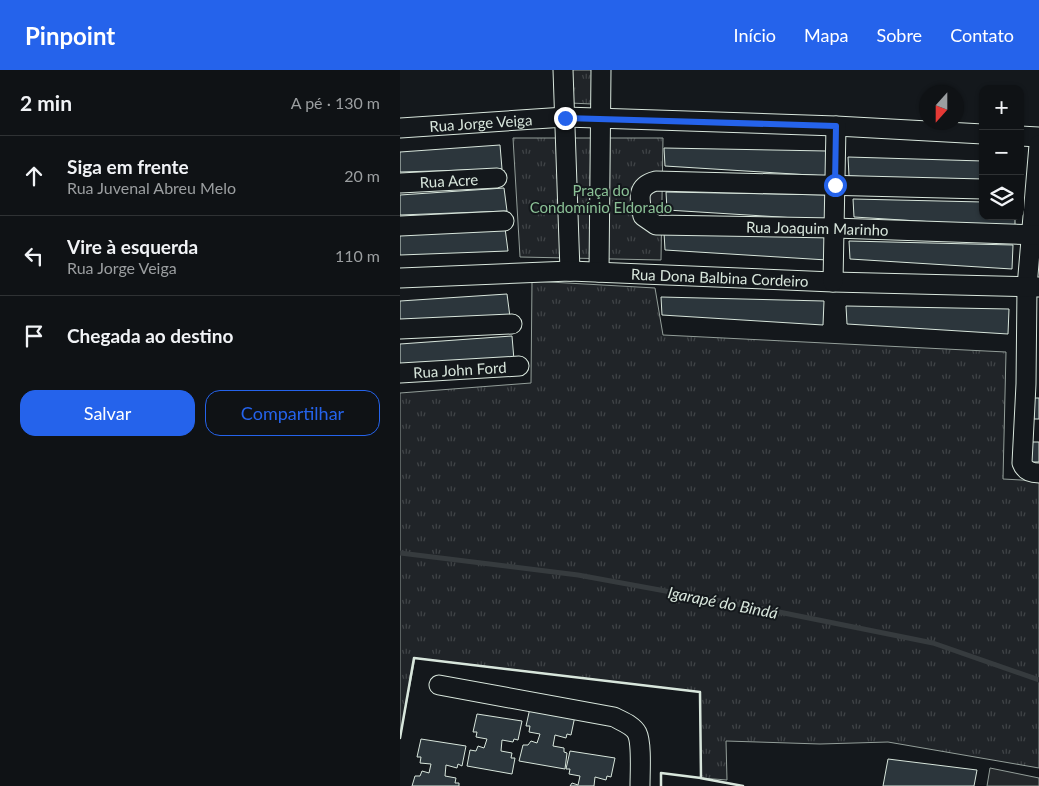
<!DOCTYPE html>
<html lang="pt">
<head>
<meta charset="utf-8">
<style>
  body { margin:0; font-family:Lato,sans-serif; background:#181b1e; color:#f1f3f6 }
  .controls { position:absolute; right:15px; top:15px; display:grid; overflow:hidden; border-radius:10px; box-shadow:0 1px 4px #0004 }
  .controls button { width:45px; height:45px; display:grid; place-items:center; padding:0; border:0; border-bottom:1px solid #2f3234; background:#0f1215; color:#f1f3f6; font:25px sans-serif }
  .compass { position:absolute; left:519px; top:15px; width:45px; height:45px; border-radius:50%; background:#0f1215; box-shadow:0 1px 4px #0004; rotate:201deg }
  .stop { position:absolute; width:15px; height:15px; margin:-11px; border:4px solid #2563eb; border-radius:50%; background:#fff }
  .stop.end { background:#2563eb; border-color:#fff; box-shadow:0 1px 5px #0008 }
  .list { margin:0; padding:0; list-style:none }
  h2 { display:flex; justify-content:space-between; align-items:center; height:65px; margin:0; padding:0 20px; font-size:21px }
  h2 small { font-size:16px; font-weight:400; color:#9b9ea0 }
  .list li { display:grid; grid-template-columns:32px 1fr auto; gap:15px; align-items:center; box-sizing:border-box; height:80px; padding:0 20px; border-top:1px solid #2f3234 }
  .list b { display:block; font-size:19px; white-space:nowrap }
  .list p { margin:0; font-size:16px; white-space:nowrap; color:#9b9ea0 }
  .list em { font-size:16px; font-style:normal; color:#9b9ea0 }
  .actions { display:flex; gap:10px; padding:15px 20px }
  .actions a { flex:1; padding:11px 0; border:1px solid #2563eb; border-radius:15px; text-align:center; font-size:18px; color:#2563eb }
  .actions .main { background:#2563eb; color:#fff }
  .icon { flex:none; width:28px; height:28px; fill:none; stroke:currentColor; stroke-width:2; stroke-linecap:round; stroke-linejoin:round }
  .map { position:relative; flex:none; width:639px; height:716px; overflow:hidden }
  header { display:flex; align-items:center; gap:30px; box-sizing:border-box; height:70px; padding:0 25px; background:#2563eb; color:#fff }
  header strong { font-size:24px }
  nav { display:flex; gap:28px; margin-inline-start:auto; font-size:18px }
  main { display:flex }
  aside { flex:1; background:#0f1215 }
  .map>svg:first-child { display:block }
</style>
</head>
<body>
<header>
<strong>Pinpoint</strong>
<nav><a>Início</a><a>Mapa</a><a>Sobre</a><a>Contato</a></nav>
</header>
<main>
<aside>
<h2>2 min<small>A pé · 130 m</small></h2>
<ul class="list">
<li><svg class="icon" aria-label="ahead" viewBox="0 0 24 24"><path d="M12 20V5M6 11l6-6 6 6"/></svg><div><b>Siga em frente</b><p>Rua Juvenal Abreu Melo</p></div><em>20 m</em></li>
<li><svg class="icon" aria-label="left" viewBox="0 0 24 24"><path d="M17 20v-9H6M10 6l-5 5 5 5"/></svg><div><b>Vire à esquerda</b><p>Rua Jorge Veiga</p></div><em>110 m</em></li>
<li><svg class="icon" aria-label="arrive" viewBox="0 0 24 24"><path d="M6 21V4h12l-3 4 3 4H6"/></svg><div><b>Chegada ao destino</b></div></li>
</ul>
<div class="actions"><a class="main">Salvar</a><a>Compartilhar</a></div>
</aside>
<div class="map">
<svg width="639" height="716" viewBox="0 0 639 716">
  <defs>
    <pattern id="park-tufts" width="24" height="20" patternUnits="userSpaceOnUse" patternTransform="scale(1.25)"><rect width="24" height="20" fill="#202428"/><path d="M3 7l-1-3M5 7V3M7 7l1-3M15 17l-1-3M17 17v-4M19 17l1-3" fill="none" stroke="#404447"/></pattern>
  </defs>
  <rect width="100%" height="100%" fill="#14181c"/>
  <path fill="url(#park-tufts)" stroke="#939e99" d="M 168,0 L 192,0 L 192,34 L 170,33 Z
    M 113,68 L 263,68 L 261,190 L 120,187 Z
    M 132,211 L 255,218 L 263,265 L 606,282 L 603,409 L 639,411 L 639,698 L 488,672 L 420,674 L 326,671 L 327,710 L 301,708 L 300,622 L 15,588 L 0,668 L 0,323 L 131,313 Z"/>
  <path fill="#24282b" stroke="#939e99" d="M 590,698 L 639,708 L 639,716 L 587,716 Z"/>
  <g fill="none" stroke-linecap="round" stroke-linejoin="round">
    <path stroke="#363b3e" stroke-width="5" d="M 0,483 L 178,505 L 364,539 L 533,573 L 639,610"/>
  </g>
  <path fill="#2c363c" stroke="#d8e6dc" d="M 100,75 L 102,99 L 0,102 L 0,82 Z
    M 264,78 L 427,81 L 426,106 L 265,96 Z
    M 448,87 L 583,91 L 583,112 L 449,106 Z
    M 104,118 L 107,141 L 0,145 L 0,125 Z
    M 266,122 L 430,125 L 428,150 L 267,140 Z
    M 453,129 L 583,132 L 583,146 L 615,146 L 615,157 L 454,147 Z
    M 105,158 L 108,181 L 0,185 L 0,165 Z
    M 264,162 L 428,166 L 427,190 L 265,180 Z
    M 449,171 L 613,175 L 612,199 L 450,189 Z
    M 107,224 L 110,247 L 0,251 L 0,231 Z
    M 261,227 L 424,231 L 423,255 L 262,245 Z
    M 446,236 L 609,239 L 608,264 L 447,254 Z
    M 112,266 L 114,290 L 0,294 L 0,274 Z
    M 633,328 L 639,328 L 639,349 L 634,349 Z
    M 630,372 L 639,372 L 639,392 L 631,392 Z
    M 130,638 L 175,646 L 171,665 L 167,664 L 166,668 L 155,665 L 153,676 L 164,678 L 164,682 L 167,683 L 165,699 L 119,691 L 123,675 L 128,675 L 131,671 L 137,673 L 140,664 L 129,662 L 130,656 L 126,656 Z
    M 77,644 L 122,651 L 118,670 L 114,669 L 113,672 L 102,670 L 101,681 L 112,683 L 111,688 L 115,688 L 112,704 L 67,696 L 70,680 L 76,681 L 78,676 L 84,678 L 87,669 L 76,667 L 77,662 L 73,662 Z
    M 21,669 L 66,676 L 62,696 L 58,694 L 57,698 L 46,695 L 45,706 L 56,708 L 55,713 L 59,713 L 59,716 L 12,716 L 15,706 L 20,706 L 22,701 L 29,703 L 31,694 L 20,693 L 21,687 L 17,687 Z
    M 170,681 L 215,688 L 211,707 L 207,706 L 206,710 L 195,707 L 194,716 L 170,716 L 172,713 L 178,715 L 180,706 L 169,704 L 170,699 L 166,699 Z
    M 488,689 L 577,700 L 574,716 L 483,716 Z"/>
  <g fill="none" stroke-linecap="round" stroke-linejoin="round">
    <defs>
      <g id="minor">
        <path d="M 163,0 L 170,201"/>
        <path id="s1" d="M 0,58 L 165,47 L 436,56 L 583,64"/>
        <path d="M 620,66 L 639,67"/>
        <path d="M 639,75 L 627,217 L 626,314 L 622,393 C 625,401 631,403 639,403"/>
        <path id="s2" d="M 0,113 L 97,108"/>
        <path id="s3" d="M 583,119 L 256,111 C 236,116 239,129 243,146 L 256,155 L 434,158 L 639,165"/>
        <path d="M 0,156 L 104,151"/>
        <path d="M 199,202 L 201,0"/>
        <path id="s4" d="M 0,208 L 170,201 L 433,212 L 639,217"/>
        <path d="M 433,212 L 436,56"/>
        <path d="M 0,259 L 112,254"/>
        <path id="s5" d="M 0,303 L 119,296"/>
        <path d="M 39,615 L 214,647 C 221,651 233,655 237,663 C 242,673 240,704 240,716"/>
      </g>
    </defs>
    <use href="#minor" stroke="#d8e6dc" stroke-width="21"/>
    <use href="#minor" stroke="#14181c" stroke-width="19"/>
    <path stroke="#d8e6dc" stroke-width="2.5" d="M 0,668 L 14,588 L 300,622 L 301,708 L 261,703 L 261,716
      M 300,708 L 343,716"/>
  </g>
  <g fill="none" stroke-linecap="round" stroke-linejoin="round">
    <path stroke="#2563eb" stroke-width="6" d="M 165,48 L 436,56 L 435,115"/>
  </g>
  <g text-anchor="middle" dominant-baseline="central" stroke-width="4" stroke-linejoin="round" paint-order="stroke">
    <g font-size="15" fill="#d8e6dc" stroke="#14181c">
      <text stroke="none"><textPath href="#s1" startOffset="81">Rua Jorge Veiga</textPath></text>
      <text stroke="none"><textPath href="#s2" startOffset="49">Rua Acre</textPath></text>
      <text stroke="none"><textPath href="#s3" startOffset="548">Rua Joaquim Marinho</textPath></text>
      <text stroke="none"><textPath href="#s4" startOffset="320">Rua Dona Balbina Cordeiro</textPath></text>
      <text stroke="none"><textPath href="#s5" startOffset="60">Rua John Ford</textPath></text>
    </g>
    <g font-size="15" fill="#8ac095" stroke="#14181c">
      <text x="201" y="120">Praça do<tspan x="201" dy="17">Condomínio Eldorado</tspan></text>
    </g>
    <g font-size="16" font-style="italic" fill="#d8e6dc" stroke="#14181c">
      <text transform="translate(323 532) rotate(11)">Igarapé do Bindá</text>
    </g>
  </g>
</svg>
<div class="controls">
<button>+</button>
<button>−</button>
<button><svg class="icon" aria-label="layers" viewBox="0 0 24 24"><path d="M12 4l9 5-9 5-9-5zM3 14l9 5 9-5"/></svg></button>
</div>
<svg class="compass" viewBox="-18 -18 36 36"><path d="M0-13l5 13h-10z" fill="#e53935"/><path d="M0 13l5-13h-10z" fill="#9b9ea0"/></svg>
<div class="stop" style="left:435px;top:115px"></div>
<div class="stop end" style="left:165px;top:48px"></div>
</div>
</main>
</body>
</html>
